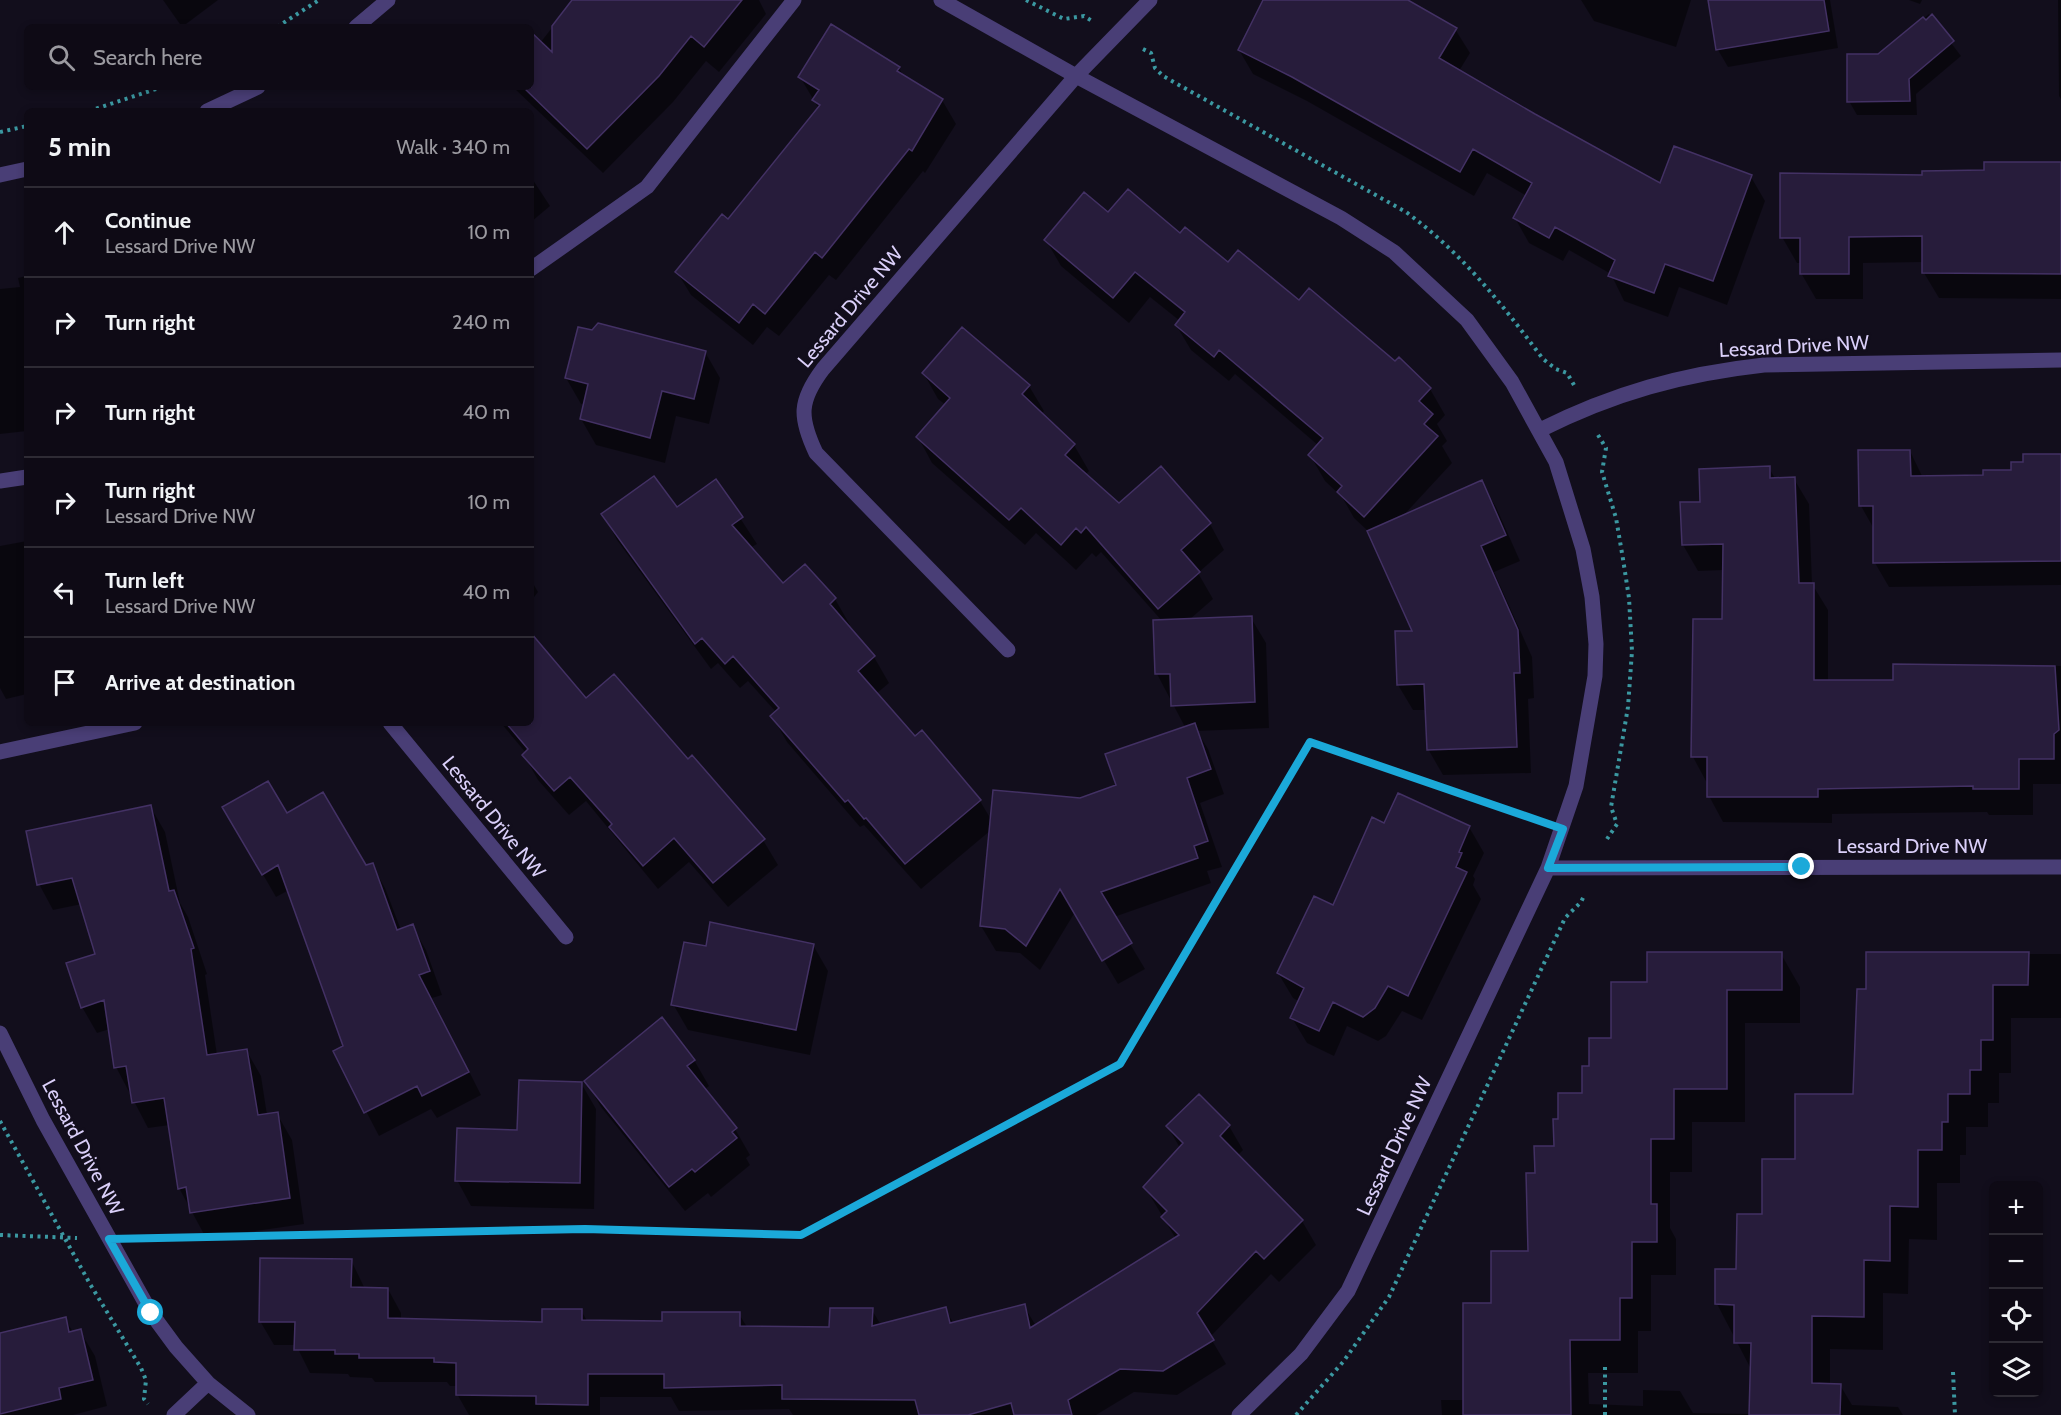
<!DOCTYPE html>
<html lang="en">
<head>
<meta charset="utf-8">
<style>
  body { margin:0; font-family:Cabin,sans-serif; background:#1c1822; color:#f1f3f6 }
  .controls { position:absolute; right:18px; bottom:18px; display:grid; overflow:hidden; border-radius:9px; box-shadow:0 3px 9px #0003 }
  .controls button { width:54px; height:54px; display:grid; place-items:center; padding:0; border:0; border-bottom:2px solid #2e2b34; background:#0e0a15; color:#f1f3f6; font:30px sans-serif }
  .stop { position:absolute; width:18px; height:18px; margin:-14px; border:4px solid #1ba9d9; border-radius:50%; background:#fff }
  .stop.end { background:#1ba9d9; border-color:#fff; box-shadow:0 2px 6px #0008 }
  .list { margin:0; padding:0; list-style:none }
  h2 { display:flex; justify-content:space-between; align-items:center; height:78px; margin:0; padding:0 24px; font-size:26px }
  h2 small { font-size:20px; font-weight:400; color:#9b9aa0 }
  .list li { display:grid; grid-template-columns:39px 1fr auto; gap:18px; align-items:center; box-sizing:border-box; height:90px; padding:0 24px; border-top:2px solid #2e2b34 }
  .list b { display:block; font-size:22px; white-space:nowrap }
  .list p { margin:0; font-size:20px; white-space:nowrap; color:#9b9aa0 }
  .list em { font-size:20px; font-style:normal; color:#9b9aa0 }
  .icon { flex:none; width:33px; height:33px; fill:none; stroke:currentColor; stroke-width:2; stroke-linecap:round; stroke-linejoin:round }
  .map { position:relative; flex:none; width:2061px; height:1415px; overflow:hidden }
  .search { position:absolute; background:#0e0a15; box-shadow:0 3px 9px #0003; left:24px; top:24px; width:510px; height:66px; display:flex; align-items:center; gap:15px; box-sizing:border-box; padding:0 21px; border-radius:9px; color:#9b9aa0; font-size:22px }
  .panel { position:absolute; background:#0e0a15; box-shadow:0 3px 9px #0003; left:24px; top:108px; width:510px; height:618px; border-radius:9px }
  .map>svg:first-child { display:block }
</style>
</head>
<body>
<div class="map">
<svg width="2061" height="1415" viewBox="0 0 2061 1415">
  <rect width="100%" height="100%" fill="#120e1c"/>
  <path fill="#0007" d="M 163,0 L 218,0 L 182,27 Z
    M 574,0 L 759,0 L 766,14 L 719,72 L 706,61 L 673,102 L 603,173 L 513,87 L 531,87 L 531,34 L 540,43 Z
    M 1265,0 L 1405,0 L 1455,29 L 1470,53 L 1459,71 L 1661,185 L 1751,177 L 1765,201 L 1727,305 L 1679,287 L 1668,317 L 1624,301 L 1611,274 L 1569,250 L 1563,261 L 1529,243 L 1515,218 L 1527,196 L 1487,173 L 1474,196 L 1307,101 L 1253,74 L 1239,50 Z
    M 1581,0 L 1691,0 L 1676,47 L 1594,21 Z
    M 1709,0 L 1830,0 L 1838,48 L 1728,67 L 1718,50 Z
    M 1909,0 L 1922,0 L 1920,4 Z
    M 2058,0 L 2061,0 L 2061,99 L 2059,96 Z
    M 1929,14 L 1961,56 L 1916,94 L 1917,115 L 1857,115 L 1849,101 L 1879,56 Z
    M 899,68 L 904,77 L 942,100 L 956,124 L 925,173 L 923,171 L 836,280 L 829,275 L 779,336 L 767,327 L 753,345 L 691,295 L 677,272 L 728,221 L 819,109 L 800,77 Z
    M 2061,164 L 2061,299 L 1939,298 L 1924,273 L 1924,262 L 1863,263 L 1863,299 L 1816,299 L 1801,273 L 1801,263 L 1797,263 L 1782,237 L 1923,177 Z
    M 531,177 L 550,206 L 531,222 Z
    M 1108,214 L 1180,235 L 1228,264 L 1299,302 L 1395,363 L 1399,359 L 1430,389 L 1445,415 L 1437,424 L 1447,441 L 1442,446 L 1452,463 L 1402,517 L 1481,482 L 1496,507 L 1520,561 L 1494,572 L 1532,657 L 1534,698 L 1528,699 L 1531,773 L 1443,775 L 1428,749 L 1427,710 L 1413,710 L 1398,685 L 1414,632 L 1368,531 L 1354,518 L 1342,497 L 1325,481 L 1310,455 L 1319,446 L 1235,374 L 1229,381 L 1191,350 L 1176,325 L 1180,321 L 1150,297 L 1129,323 L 1061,266 L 1046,240 Z
    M 27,276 L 27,431 L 0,434 L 0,289 L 20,287 L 18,278 Z
    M 705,352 L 720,378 L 709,424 L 676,416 L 665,463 L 596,445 L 581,419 L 585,405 L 581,404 L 566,378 Z
    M 924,374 L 1029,386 L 1044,411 L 1041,414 L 1074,445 L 1089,471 L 1085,475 L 1119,505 L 1210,524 L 1224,550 L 1198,573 L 1213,599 L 1189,620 L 1251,618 L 1266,643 L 1269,728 L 1197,731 L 1208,749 L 1224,794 L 1200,803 L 1222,867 L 1207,871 L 1211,883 L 1114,917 L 1145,969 L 1118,984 L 1075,912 L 1040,970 L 1020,953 L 996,951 L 981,926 L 991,830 L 921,889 L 864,825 L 860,827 L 787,742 L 772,716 L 776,712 L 748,681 L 740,688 L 718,663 L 711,669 L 617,540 L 603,514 L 676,509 L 716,481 L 757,544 L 750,548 L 783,585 L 805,566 L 835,599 L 850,625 L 848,627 L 874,657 L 889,683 L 876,694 L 915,738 L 922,732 L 980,801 L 992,821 L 1080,800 L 1117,786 L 1185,727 L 1157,674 L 1162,621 L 1101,552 L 1096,557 L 1092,553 L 1076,570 L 1036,533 L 1025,545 L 932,463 L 918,437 L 946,405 L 938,399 Z
    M 1910,451 L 1923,478 L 1984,477 L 2013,471 L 2025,463 L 2061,454 L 2061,585 L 1889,587 L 1875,563 L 1874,529 L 1861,506 L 1860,452 Z
    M 1769,468 L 1776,480 L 1794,479 L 1809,504 L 1812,584 L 1828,610 L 1828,681 L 1895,681 L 1894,665 L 2061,666 L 2061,784 L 2033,784 L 2033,815 L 1989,815 L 1987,812 L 1832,814 L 1832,823 L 1723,822 L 1709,796 L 1707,783 L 1693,757 L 1723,620 L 1724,570 L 1698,571 L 1683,545 L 1701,503 Z
    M 27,541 L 27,694 L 6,699 L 0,688 L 0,546 Z
    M 531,580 L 538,592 L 531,601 Z
    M 531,635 L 586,701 L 688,761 L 763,840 L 778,865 L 728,907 L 689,862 L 658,889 L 586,801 L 569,815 L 538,780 L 524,755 L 526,753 L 501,723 L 531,723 Z
    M 150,806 L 165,832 L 180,903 L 188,917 L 207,974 L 205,975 L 217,1055 L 246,1050 L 261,1076 L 267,1115 L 277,1114 L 292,1140 L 304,1224 L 206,1238 L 179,1188 L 170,1125 L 148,1128 L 116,1067 L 110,1029 L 97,1033 L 82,1007 L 96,955 L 82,904 L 53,910 L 39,884 Z
    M 224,807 L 287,815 L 365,867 L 372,865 L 385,888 L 401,930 L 412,926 L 426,950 L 442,995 L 432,998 L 481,1095 L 437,1118 L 431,1109 L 379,1136 L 335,1052 L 345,1047 L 289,890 L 276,897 Z
    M 1385,825 L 1469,827 L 1484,853 L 1473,876 L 1475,879 L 1473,885 L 1481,899 L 1422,1020 L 1402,1011 L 1386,1036 L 1378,1041 L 1347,1026 L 1334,1056 L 1307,1043 L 1292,1018 L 1300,1002 L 1293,998 L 1278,973 L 1333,907 Z
    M 813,945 L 828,971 L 810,1055 L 688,1030 L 673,1004 L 707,948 Z
    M 1781,954 L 1800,987 L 1800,1023 L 1745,1023 L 1745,1122 L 1692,1122 L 1692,1172 L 1670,1172 L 1670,1228 L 1676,1239 L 1676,1275 L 1651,1275 L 1651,1331 L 1638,1331 L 1638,1373 L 1588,1373 L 1589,1404 L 1643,1406 L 1643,1390 L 1680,1391 L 1693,1413 L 1750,1414 L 1752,1371 L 1717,1304 L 1737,1270 L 1763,1215 L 1796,1161 L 1855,1095 L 1867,991 L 1868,954 L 2061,954 L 2061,1018 L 2011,1018 L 2011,1073 L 1999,1073 L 1999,1103 L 1988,1103 L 1988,1127 L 1966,1127 L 1966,1155 L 1960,1155 L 1960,1183 L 1937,1183 L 1937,1240 L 1909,1239 L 1908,1294 L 1883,1293 L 1883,1350 L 1830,1349 L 1830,1385 L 1840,1385 L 1852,1405 L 1898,1407 L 1903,1415 L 1442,1415 L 1441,1400 L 1464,1400 L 1493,1304 L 1529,1253 L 1536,1175 L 1555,1148 L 1559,1121 L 1583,1094 L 1590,1067 L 1612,1040 L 1649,983 Z
    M 694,1060 L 709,1086 L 704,1090 L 735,1129 L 750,1155 L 746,1158 L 750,1165 L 711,1197 L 708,1193 L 685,1211 L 601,1107 L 586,1081 Z
    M 581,1083 L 596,1109 L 594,1209 L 471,1206 L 457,1180 Z
    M 1199,1096 L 1229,1126 L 1243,1150 L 1237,1156 L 1302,1221 L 1316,1245 L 1279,1282 L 1271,1274 L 1210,1337 L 1226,1364 L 1177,1395 L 1134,1392 L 1096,1415 L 793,1415 L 789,1409 L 679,1411 L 671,1397 L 600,1397 L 600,1415 L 469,1415 L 457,1394 L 457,1386 L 450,1386 L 447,1382 L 375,1382 L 372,1378 L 350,1377 L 348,1374 L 310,1373 L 296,1345 L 274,1345 L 260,1321 L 351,1260 L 365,1289 L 388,1289 L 401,1313 L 401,1320 L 544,1323 L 581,1310 L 587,1321 L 664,1322 L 739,1314 L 747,1327 L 831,1329 L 872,1310 L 881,1325 L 945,1309 L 954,1324 L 1024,1306 L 1036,1326 L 1176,1239 L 1145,1187 L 1180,1148 L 1168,1127 Z
    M 65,1319 L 73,1332 L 80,1331 L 95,1356 L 107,1406 L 73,1415 L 0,1415 L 0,1335 Z"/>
  <path fill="#271c3b" stroke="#433164" stroke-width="1.5" d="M 572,0 L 742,0 L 704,47 L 691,36 L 659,76 L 587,149 L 523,87 L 531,87 L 531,32 L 552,52 L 552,26 Z
    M 1263,0 L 1408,0 L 1457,28 L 1439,58 L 1535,114 L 1660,183 L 1674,146 L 1752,175 L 1713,281 L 1665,264 L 1654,293 L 1608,276 L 1615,260 L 1555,227 L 1549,238 L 1513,218 L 1532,183 L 1473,149 L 1460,172 L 1292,77 L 1238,50 Z
    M 1708,0 L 1824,0 L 1829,31 L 1716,50 Z
    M 1932,14 L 1954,41 L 1909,79 L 1910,101 L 1847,102 L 1847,54 L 1878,54 L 1923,17 L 1926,20 Z
    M 831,24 L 900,67 L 897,71 L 943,99 L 912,151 L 909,149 L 822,258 L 815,252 L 765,314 L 753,304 L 739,323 L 675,272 L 722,214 L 728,219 L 820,105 L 812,100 L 819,90 L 798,77 Z
    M 1984,162 L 2061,162 L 2061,274 L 1922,273 L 1922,236 L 1849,237 L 1849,274 L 1800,274 L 1800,238 L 1780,238 L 1780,173 L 1922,175 L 1922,171 L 1984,170 Z
    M 1128,189 L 1180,233 L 1185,227 L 1228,262 L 1238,250 L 1299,300 L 1309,288 L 1395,361 L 1399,357 L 1431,388 L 1419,401 L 1433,414 L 1424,424 L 1438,436 L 1364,517 L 1337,492 L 1342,486 L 1308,455 L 1323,438 L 1219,350 L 1214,357 L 1175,325 L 1185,312 L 1135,272 L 1113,298 L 1044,240 L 1084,192 L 1108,212 Z
    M 598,323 L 706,351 L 694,399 L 662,391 L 650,438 L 580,419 L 588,384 L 565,378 L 578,327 L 592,330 Z
    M 962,327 L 1030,385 L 1022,394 L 1075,444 L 1065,455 L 1119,503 L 1161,466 L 1211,523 L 1181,550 L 1200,572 L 1158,609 L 1086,527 L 1081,533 L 1076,528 L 1061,545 L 1021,508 L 1009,520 L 916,437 L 950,398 L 922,373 Z
    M 1858,450 L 1910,450 L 1911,476 L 1983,475 L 1983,470 L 2011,470 L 2011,462 L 2023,462 L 2023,454 L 2061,454 L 2061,561 L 1873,563 L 1873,506 L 1859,506 Z
    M 1770,466 L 1770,478 L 1795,477 L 1799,583 L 1814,583 L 1814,680 L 1893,680 L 1893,664 L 2055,666 L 2059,730 L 2054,734 L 2054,759 L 2019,759 L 2019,789 L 1973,789 L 1973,786 L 1818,789 L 1818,797 L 1707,797 L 1707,757 L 1691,757 L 1693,619 L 1722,619 L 1723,544 L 1682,545 L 1680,502 L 1700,502 L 1699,469 Z
    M 654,476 L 677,507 L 716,479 L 743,517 L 732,525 L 783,583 L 805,564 L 836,598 L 830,604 L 875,656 L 858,671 L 915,736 L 922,730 L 981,800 L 905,864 L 866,818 L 864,819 L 848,800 L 845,802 L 770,716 L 779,708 L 733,656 L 725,664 L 702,638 L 695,644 L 601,514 Z
    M 1482,480 L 1506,535 L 1481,546 L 1518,630 L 1520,673 L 1514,673 L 1517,747 L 1427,750 L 1424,684 L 1397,685 L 1395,631 L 1412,631 L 1367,531 Z
    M 1252,616 L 1255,702 L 1171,706 L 1170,674 L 1155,674 L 1153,620 Z
    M 531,633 L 586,698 L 614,674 L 688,759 L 692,755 L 765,839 L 713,883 L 674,838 L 643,866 L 609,827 L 612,824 L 570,777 L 554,791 L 522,755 L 528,749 L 506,723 L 531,723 Z
    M 1195,723 L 1211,769 L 1187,778 L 1208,841 L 1194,846 L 1198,858 L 1101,892 L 1132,943 L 1102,961 L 1060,889 L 1026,946 L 1005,929 L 980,926 L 993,790 L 1080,798 L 1116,785 L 1105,754 Z
    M 268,781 L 287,813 L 323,792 L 366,865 L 373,863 L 397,930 L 413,924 L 430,971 L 419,975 L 469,1072 L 422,1096 L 417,1086 L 364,1113 L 333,1051 L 343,1046 L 278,865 L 262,875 L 222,807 Z
    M 1398,793 L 1470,826 L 1459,852 L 1462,853 L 1456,867 L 1467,872 L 1408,996 L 1388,986 L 1375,1008 L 1363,1017 L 1333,1002 L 1319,1031 L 1290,1018 L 1304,988 L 1277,973 L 1314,896 L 1333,905 L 1372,817 L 1384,823 Z
    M 151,805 L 169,891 L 174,890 L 194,948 L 191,949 L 207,1055 L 247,1049 L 258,1115 L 278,1112 L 290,1198 L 190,1213 L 186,1187 L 178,1189 L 164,1098 L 132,1103 L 126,1066 L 114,1068 L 104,1000 L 81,1008 L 66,963 L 95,954 L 72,878 L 37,885 L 26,831 Z
    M 710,922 L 814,944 L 796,1030 L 671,1005 L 684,942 L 706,946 Z
    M 1647,952 L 1782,952 L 1782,990 L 1727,990 L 1727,1089 L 1674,1089 L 1674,1139 L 1651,1139 L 1651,1204 L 1657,1204 L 1657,1242 L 1632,1242 L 1632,1298 L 1620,1298 L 1620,1340 L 1570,1340 L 1571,1415 L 1463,1415 L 1463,1303 L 1491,1303 L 1491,1251 L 1528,1251 L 1526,1173 L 1535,1173 L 1534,1146 L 1554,1146 L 1553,1119 L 1558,1119 L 1558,1093 L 1582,1093 L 1582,1066 L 1589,1066 L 1589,1038 L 1611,1038 L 1611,982 L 1647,982 Z
    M 1866,952 L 2029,952 L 2028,985 L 1993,985 L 1993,1040 L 1981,1040 L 1981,1070 L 1970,1070 L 1970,1094 L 1948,1094 L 1948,1122 L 1942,1122 L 1942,1150 L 1918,1150 L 1918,1207 L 1890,1206 L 1890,1261 L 1864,1260 L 1864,1317 L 1812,1316 L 1812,1383 L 1841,1384 L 1840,1415 L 1749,1415 L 1751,1343 L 1734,1343 L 1734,1305 L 1715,1304 L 1715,1269 L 1736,1269 L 1737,1214 L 1762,1214 L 1762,1159 L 1795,1159 L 1795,1094 L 1853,1094 L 1857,989 L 1866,989 Z
    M 662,1017 L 695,1060 L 687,1066 L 737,1128 L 732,1132 L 737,1138 L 695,1172 L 692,1169 L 669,1187 L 584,1081 Z
    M 519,1080 L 582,1082 L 580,1183 L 455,1181 L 457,1128 L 517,1130 Z
    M 1199,1094 L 1230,1125 L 1220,1136 L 1303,1220 L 1264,1259 L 1256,1251 L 1197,1313 L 1214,1340 L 1163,1371 L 1120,1369 L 1068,1400 L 1072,1415 L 1014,1415 L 1011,1403 L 968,1415 L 919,1415 L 915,1400 L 782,1399 L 782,1385 L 664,1388 L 664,1374 L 588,1374 L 588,1405 L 536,1404 L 536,1396 L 456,1395 L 456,1363 L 434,1362 L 434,1358 L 359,1358 L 359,1354 L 335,1354 L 335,1350 L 294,1350 L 295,1322 L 259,1322 L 260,1258 L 352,1259 L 351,1287 L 388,1288 L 388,1318 L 542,1322 L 542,1309 L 582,1309 L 582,1320 L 662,1321 L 662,1312 L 740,1312 L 740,1326 L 829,1327 L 830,1308 L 873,1308 L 872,1326 L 946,1307 L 950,1323 L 1025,1304 L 1030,1328 L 1179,1235 L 1161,1217 L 1167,1211 L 1143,1187 L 1183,1143 L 1166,1126 Z
    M 66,1317 L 69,1332 L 81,1329 L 93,1380 L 59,1388 L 61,1399 L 0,1414 L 0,1333 Z"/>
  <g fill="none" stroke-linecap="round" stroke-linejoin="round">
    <path stroke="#3b98a1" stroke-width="4" stroke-dasharray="3 4.5" stroke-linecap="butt" d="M 1026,0 L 1064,19 L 1084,16 L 1092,21
      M 277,27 L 319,0
      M 1143,49 L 1151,53 L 1155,68 L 1163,76 L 1406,212 C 1462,253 1502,304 1543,359 L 1556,369 L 1567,373 L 1574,385
      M 89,111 L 162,87
      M 0,132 L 27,126
      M 1598,435 L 1606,448 L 1602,472 L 1616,518 L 1623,559 L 1629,598 L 1632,651 L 1628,707 L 1611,807 L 1617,824 L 1607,839
      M 0,1121 L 90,1284 L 141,1368 L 146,1380 L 144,1399 L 148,1404
      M 0,1235 L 77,1238
      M 142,1238 L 585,1229 L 801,1235 L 1120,1064 L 1310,742 L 1535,819
      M 1953,1372 L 1955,1415
      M 1296,1415 L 1343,1362 L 1389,1297 L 1565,918 L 1581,902 L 1584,896
      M 1605,1415 L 1605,1367"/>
    <path stroke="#493e76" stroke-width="15" d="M 941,0 L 1076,76 L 1341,218 L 1394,252 L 1467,320 L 1512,382 L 1556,462 L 1583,549 L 1592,597 L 1596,644 L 1595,676 L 1576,786 L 1548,868 L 1348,1291 L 1301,1354 L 1239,1415
      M 356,27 L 388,0
      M 207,111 L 258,87
      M 0,175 L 27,169
      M 531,269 L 647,187 L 794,0
      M 1540,430 C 1614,393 1682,374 1764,365 L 2061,360
      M 0,481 L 27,477
      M 1008,650 L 816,453 C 799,417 799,401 823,369 L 1076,76 L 1150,0
      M 390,723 L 566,937
      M 0,752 L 135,723
      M 1548,868 L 2061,867
      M 0,1033 L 43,1120 L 151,1313 L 176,1347 L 208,1383 L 248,1415
      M 174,1415 L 208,1383"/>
  </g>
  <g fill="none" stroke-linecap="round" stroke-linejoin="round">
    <path stroke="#1ba9d9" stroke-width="8" d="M 151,1313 L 109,1239 L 585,1229 L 801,1235 L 1120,1064 L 1310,742 L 1563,829 L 1548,868 L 1802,867"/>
  </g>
  <g text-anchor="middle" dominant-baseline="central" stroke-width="5" stroke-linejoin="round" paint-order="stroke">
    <g font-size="20" fill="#dacff9" stroke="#120e1c">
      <text transform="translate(850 307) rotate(-50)">Lessard Drive NW</text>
      <text transform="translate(1794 346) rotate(-3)">Lessard Drive NW</text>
      <text transform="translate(494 817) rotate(51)">Lessard Drive NW</text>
      <text x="1912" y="846">Lessard Drive NW</text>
      <text transform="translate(1394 1146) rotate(-65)">Lessard Drive NW</text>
      <text transform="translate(83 1147) rotate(62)">Lessard Drive NW</text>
    </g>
  </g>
</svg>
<div class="controls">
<button>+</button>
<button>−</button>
<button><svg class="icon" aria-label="locate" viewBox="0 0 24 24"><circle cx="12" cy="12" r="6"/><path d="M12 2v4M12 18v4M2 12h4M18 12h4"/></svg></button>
<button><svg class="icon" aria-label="layers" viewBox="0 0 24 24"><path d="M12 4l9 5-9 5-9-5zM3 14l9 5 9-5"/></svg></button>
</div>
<div class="stop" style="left:151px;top:1313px"></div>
<div class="stop end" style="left:1802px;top:867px"></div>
<div class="search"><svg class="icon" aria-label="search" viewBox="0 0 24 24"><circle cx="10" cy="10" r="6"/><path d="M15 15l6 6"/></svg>Search here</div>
<section class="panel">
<h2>5 min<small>Walk · 340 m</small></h2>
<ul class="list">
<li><svg class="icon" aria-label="ahead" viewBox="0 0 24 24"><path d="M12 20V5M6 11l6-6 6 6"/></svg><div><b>Continue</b><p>Lessard Drive NW</p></div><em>10 m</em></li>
<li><svg class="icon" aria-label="right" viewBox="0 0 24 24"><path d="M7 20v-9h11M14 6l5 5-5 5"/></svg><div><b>Turn right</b></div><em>240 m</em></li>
<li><svg class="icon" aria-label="right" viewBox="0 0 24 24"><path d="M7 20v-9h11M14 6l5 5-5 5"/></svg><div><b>Turn right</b></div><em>40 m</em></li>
<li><svg class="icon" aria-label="right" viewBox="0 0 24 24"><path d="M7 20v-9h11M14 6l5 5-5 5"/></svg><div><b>Turn right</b><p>Lessard Drive NW</p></div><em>10 m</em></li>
<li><svg class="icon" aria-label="left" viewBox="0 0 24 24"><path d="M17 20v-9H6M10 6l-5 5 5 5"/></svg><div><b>Turn left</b><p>Lessard Drive NW</p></div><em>40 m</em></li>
<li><svg class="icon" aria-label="arrive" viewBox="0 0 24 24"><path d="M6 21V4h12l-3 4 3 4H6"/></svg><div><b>Arrive at destination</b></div></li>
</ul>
</section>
</div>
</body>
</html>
